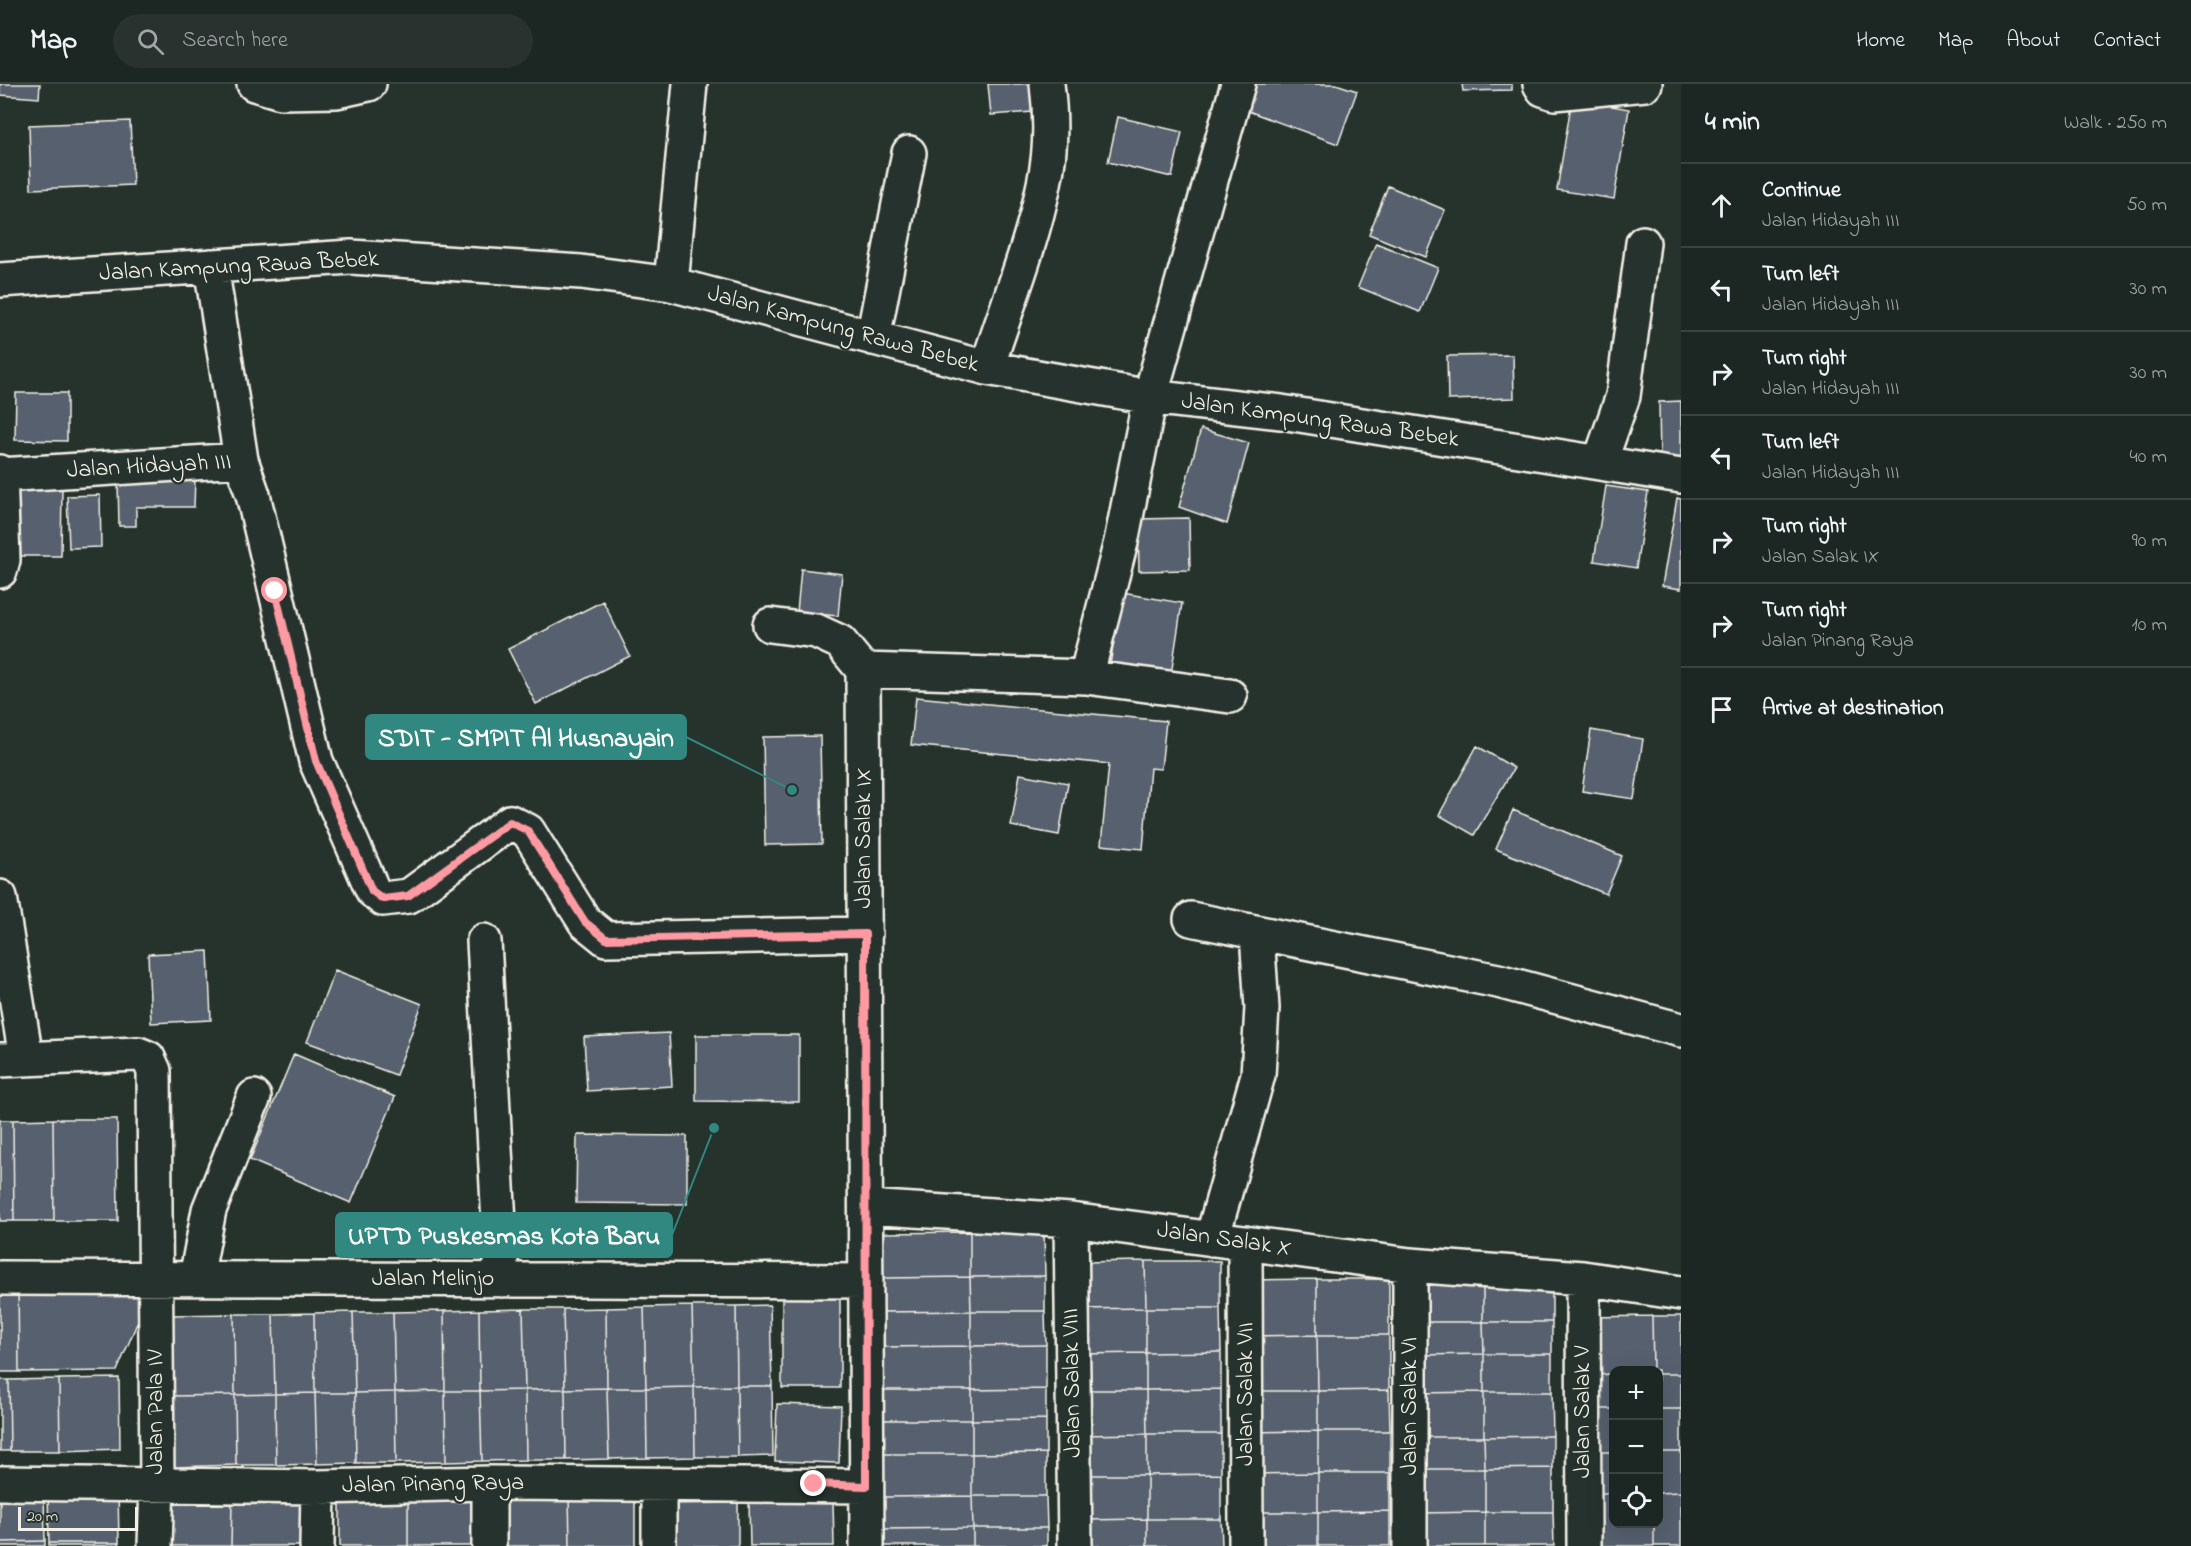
<!DOCTYPE html>
<html lang="en">
<head>
<meta charset="utf-8">
<style>
  body { margin:0; font-family:"Indie Flower",sans-serif; background:#29322f; color:#f1f3f6 }
  .controls { position:absolute; right:18px; bottom:18px; display:grid; overflow:hidden; border-radius:12px; box-shadow:0 6px 24px #0002 }
  .controls button { width:54px; height:54px; display:grid; place-items:center; padding:0; border:0; border-bottom:2px solid #3a4340; background:#1c2622; color:#f1f3f6; font:30px sans-serif }
  .scale { position:absolute; left:18px; bottom:15px; width:120px; box-sizing:border-box; padding-left:6px; border:3px solid #f4f1e8; border-top:0; font-size:16px; line-height:21px; white-space:nowrap; color:#f4f1e8; -webkit-text-stroke:4px #26332d; paint-order:stroke }
  .stop { position:absolute; width:18px; height:18px; margin:-14px; border:4px solid #ff9aa2; border-radius:50%; background:#fff }
  .stop.end { background:#ff9aa2; border-color:#fff; box-shadow:0 2px 6px #0008 }
  .list { margin:0; padding:0; list-style:none }
  h2 { display:flex; justify-content:space-between; align-items:center; height:78px; margin:0; padding:0 24px; font-size:26px }
  h2 small { font-size:20px; font-weight:400; color:#a0a5a5 }
  .list li { display:grid; grid-template-columns:39px 1fr auto; gap:18px; align-items:center; box-sizing:border-box; height:84px; padding:0 24px; border-top:2px solid #3a4340 }
  .list b { display:block; font-size:22px; white-space:nowrap }
  .list p { margin:0; font-size:20px; white-space:nowrap; color:#a0a5a5 }
  .list em { font-size:20px; font-style:normal; color:#a0a5a5 }
  .icon { flex:none; width:33px; height:33px; fill:none; stroke:currentColor; stroke-width:2; stroke-linecap:round; stroke-linejoin:round }
  .map { position:relative; flex:none; width:1681px; height:1462px; overflow:hidden }
  header { display:flex; align-items:center; gap:36px; box-sizing:border-box; height:84px; padding:0 30px; background:#1c2622; border-bottom:2px solid #3a4340 }
  header strong { font-size:28px }
  nav { display:flex; gap:33px; margin-inline-start:auto; font-size:21px }
  .search { width:420px; height:54px; background:#29322f; display:flex; align-items:center; gap:15px; box-sizing:border-box; padding:0 21px; border-radius:33px; color:#a0a5a5; font-size:22px }
  main { display:flex }
  aside { flex:1; background:#1c2622 }
  .map>svg:first-child { display:block }
</style>
</head>
<body>
<header>
<strong>Map</strong>
<div class="search"><svg class="icon" aria-label="search" viewBox="0 0 24 24"><circle cx="10" cy="10" r="6"/><path d="M15 15l6 6"/></svg>Search here</div>
<nav><a>Home</a><a>Map</a><a>About</a><a>Contact</a></nav>
</header>
<main>
<div class="map">
<svg width="1681" height="1462" viewBox="0 0 1681 1462">
  <rect width="100%" height="100%" fill="#26332d"/>
  <filter id="ink" filterUnits="userSpaceOnUse"><feTurbulence type="fractalNoise" baseFrequency=".0167" numOctaves="2"/><feDisplacementMap in="SourceGraphic" scale="12" xChannelSelector="R" yChannelSelector="G"/><feConvolveMatrix kernelMatrix="1 2 1 2 8 2 1 2 1" color-interpolation-filters="sRGB"/></filter>
  <g filter="url(#ink)">
    <path fill="#57606e" stroke="#f4f1e8" stroke-width="1.5" d="M 0,0 L 40,0 L 39,14 L 0,11 Z
      M 988,0 L 1031,0 L 1033,28 L 991,31 Z
      M 1249,0 L 1336,0 L 1357,7 L 1338,60 L 1240,24 Z
      M 1462,0 L 1512,0 L 1512,6 L 1463,7 Z
      M 1572,15 L 1629,25 L 1614,115 L 1557,106 Z
      M 1118,33 L 1182,48 L 1172,93 L 1108,78 Z
      M 130,37 L 133,101 L 31,105 L 29,41 Z
      M 1388,102 L 1445,126 L 1426,173 L 1369,150 Z
      M 1376,159 L 1438,184 L 1420,228 L 1358,203 Z
      M 1513,271 L 1514,314 L 1448,316 L 1447,272 Z
      M 16,309 L 67,309 L 67,357 L 15,356 Z
      M 1681,317 L 1681,377 L 1660,378 L 1659,318 Z
      M 1201,345 L 1249,359 L 1227,440 L 1179,423 Z
      M 195,394 L 194,423 L 136,423 L 136,442 L 119,442 L 118,397 Z
      M 1606,402 L 1648,408 L 1636,484 L 1594,477 Z
      M 16,405 L 62,405 L 61,472 L 16,472 Z
      M 100,411 L 101,463 L 69,464 L 67,412 Z
      M 1677,414 L 1681,415 L 1681,505 L 1662,502 Z
      M 1189,434 L 1190,486 L 1139,487 L 1138,435 Z
      M 801,485 L 842,490 L 838,532 L 797,528 Z
      M 1122,509 L 1182,519 L 1171,591 L 1110,581 Z
      M 603,517 L 630,572 L 536,620 L 508,565 Z
      M 916,613 L 1166,637 L 1161,685 L 1150,684 L 1143,765 L 1101,761 L 1109,680 L 911,661 Z
      M 1591,646 L 1643,655 L 1634,715 L 1582,707 Z
      M 820,652 L 822,760 L 765,761 L 763,653 Z
      M 1477,662 L 1514,684 L 1474,751 L 1439,731 Z
      M 1020,690 L 1068,699 L 1059,751 L 1011,742 Z
      M 1513,726 L 1622,772 L 1606,810 L 1496,765 Z
      M 208,867 L 211,936 L 151,939 L 148,870 Z
      M 335,886 L 422,920 L 396,991 L 307,958 Z
      M 669,949 L 672,1002 L 587,1007 L 584,953 Z
      M 696,951 L 799,951 L 799,1018 L 696,1017 Z
      M 294,970 L 395,1013 L 351,1119 L 250,1076 Z
      M 53,1035 L 117,1035 L 118,1137 L 54,1137 Z
      M 53,1035 L 54,1137 L 14,1137 L 13,1036 Z
      M 0,1036 L 13,1036 L 14,1137 L 0,1137 Z
      M 577,1051 L 687,1052 L 687,1120 L 576,1119 Z
      M 970,1148 L 1044,1148 L 1045,1192 L 970,1193 Z
      M 970,1148 L 970,1193 L 883,1194 L 883,1149 Z
      M 1145,1177 L 1220,1177 L 1220,1224 L 1146,1224 Z
      M 1145,1177 L 1146,1224 L 1079,1225 L 1078,1178 Z
      M 1045,1192 L 1045,1227 L 971,1227 L 970,1193 Z
      M 970,1193 L 971,1227 L 883,1228 L 883,1194 Z
      M 156,1194 L 117,1287 L 19,1288 L 18,1201 Z
      M 1317,1195 L 1389,1195 L 1389,1251 L 1317,1251 Z
      M 1317,1195 L 1317,1251 L 1254,1252 L 1254,1196 Z
      M 1552,1199 L 1552,1238 L 1483,1238 L 1483,1200 Z
      M 1418,1200 L 1483,1200 L 1483,1238 L 1418,1238 Z
      M 0,1201 L 18,1201 L 19,1288 L 0,1288 Z
      M 782,1208 L 840,1208 L 840,1304 L 782,1304 Z
      M 770,1221 L 772,1302 L 737,1302 L 736,1222 Z
      M 692,1222 L 694,1303 L 646,1304 L 644,1223 Z
      M 692,1222 L 736,1222 L 737,1302 L 694,1303 Z
      M 644,1223 L 646,1304 L 607,1304 L 606,1224 Z
      M 606,1224 L 607,1304 L 565,1305 L 563,1225 Z
      M 1146,1224 L 1220,1224 L 1221,1268 L 1146,1269 Z
      M 1146,1224 L 1146,1269 L 1079,1270 L 1079,1225 Z
      M 523,1225 L 525,1306 L 480,1307 L 479,1226 Z
      M 523,1225 L 563,1225 L 565,1305 L 525,1306 Z
      M 479,1226 L 480,1307 L 445,1307 L 444,1227 Z
      M 444,1227 L 445,1307 L 395,1308 L 393,1228 Z
      M 971,1227 L 1045,1227 L 1046,1261 L 971,1262 Z
      M 971,1227 L 971,1262 L 883,1263 L 883,1228 Z
      M 353,1228 L 355,1309 L 315,1309 L 314,1229 Z
      M 353,1228 L 393,1228 L 395,1308 L 355,1309 Z
      M 314,1229 L 315,1309 L 275,1310 L 273,1230 Z
      M 234,1230 L 273,1230 L 275,1310 L 235,1311 Z
      M 234,1230 L 235,1311 L 172,1312 L 171,1231 Z
      M 1652,1232 L 1653,1286 L 1614,1286 L 1614,1290 L 1588,1291 L 1588,1233 Z
      M 1652,1232 L 1681,1232 L 1681,1290 L 1658,1290 L 1658,1286 L 1653,1286 Z
      M 1418,1238 L 1483,1238 L 1484,1270 L 1418,1271 Z
      M 1483,1238 L 1552,1238 L 1552,1270 L 1484,1270 Z
      M 1317,1251 L 1389,1251 L 1389,1306 L 1318,1307 Z
      M 1317,1251 L 1318,1307 L 1254,1307 L 1254,1252 Z
      M 1046,1261 L 1046,1305 L 972,1306 L 971,1262 Z
      M 971,1262 L 972,1306 L 883,1306 L 883,1263 Z
      M 1221,1268 L 1221,1305 L 1146,1306 L 1146,1269 Z
      M 1146,1269 L 1146,1306 L 1079,1306 L 1079,1270 Z
      M 1484,1270 L 1552,1270 L 1552,1308 L 1484,1308 Z
      M 1484,1270 L 1484,1308 L 1419,1309 L 1418,1271 Z
      M 1614,1290 L 1614,1325 L 1588,1325 L 1588,1291 Z
      M 1658,1290 L 1681,1290 L 1681,1325 L 1658,1325 Z
      M 119,1294 L 120,1365 L 60,1367 L 59,1295 Z
      M 59,1295 L 60,1367 L 10,1367 L 9,1296 Z
      M 0,1296 L 9,1296 L 10,1367 L 0,1367 Z
      M 737,1302 L 772,1302 L 773,1372 L 738,1373 Z
      M 737,1302 L 738,1373 L 695,1373 L 694,1303 Z
      M 694,1303 L 695,1373 L 647,1374 L 646,1304 Z
      M 607,1304 L 646,1304 L 647,1374 L 609,1375 Z
      M 607,1304 L 609,1375 L 566,1376 L 565,1305 Z
      M 565,1305 L 566,1376 L 526,1376 L 525,1306 Z
      M 1046,1305 L 1046,1335 L 972,1336 L 972,1306 Z
      M 1221,1305 L 1221,1350 L 1147,1350 L 1146,1306 Z
      M 525,1306 L 526,1376 L 482,1377 L 480,1307 Z
      M 883,1306 L 972,1306 L 972,1336 L 884,1336 Z
      M 1079,1306 L 1146,1306 L 1147,1350 L 1080,1351 Z
      M 1389,1306 L 1390,1347 L 1318,1347 L 1318,1307 Z
      M 445,1307 L 480,1307 L 482,1377 L 446,1378 Z
      M 445,1307 L 446,1378 L 396,1379 L 395,1308 Z
      M 1254,1307 L 1318,1307 L 1318,1347 L 1255,1348 Z
      M 395,1308 L 396,1379 L 356,1379 L 355,1309 Z
      M 1484,1308 L 1552,1308 L 1553,1352 L 1484,1353 Z
      M 1484,1308 L 1484,1353 L 1419,1353 L 1419,1309 Z
      M 315,1309 L 355,1309 L 356,1379 L 317,1380 Z
      M 315,1309 L 317,1380 L 276,1381 L 275,1310 Z
      M 275,1310 L 276,1381 L 236,1381 L 235,1311 Z
      M 235,1311 L 236,1381 L 174,1383 L 172,1312 Z
      M 777,1320 L 841,1322 L 839,1379 L 775,1377 Z
      M 1588,1325 L 1614,1325 L 1614,1368 L 1589,1368 Z
      M 1658,1325 L 1681,1325 L 1681,1368 L 1658,1368 Z
      M 1046,1335 L 1046,1369 L 972,1370 L 972,1336 Z
      M 884,1336 L 972,1336 L 972,1370 L 884,1370 Z
      M 1318,1347 L 1390,1347 L 1390,1389 L 1318,1389 Z
      M 1318,1347 L 1318,1389 L 1255,1390 L 1255,1348 Z
      M 1147,1350 L 1221,1350 L 1221,1390 L 1147,1391 Z
      M 1147,1350 L 1147,1391 L 1080,1391 L 1080,1351 Z
      M 1553,1352 L 1553,1384 L 1485,1385 L 1484,1353 Z
      M 1419,1353 L 1484,1353 L 1485,1385 L 1419,1385 Z
      M 1589,1368 L 1614,1368 L 1614,1409 L 1589,1409 Z
      M 1658,1368 L 1681,1368 L 1681,1408 L 1658,1409 Z
      M 1046,1369 L 1046,1412 L 972,1412 L 972,1370 Z
      M 884,1370 L 972,1370 L 972,1412 L 884,1413 Z
      M 1553,1384 L 1553,1428 L 1485,1428 L 1485,1385 Z
      M 1419,1385 L 1485,1385 L 1485,1428 L 1420,1429 Z
      M 1318,1389 L 1390,1389 L 1390,1427 L 1318,1428 Z
      M 1318,1389 L 1318,1428 L 1255,1428 L 1255,1390 Z
      M 1221,1390 L 1221,1435 L 1147,1435 L 1147,1391 Z
      M 1080,1391 L 1147,1391 L 1147,1435 L 1080,1436 Z
      M 118,1404 L 119,1459 L 49,1459 L 48,1405 Z
      M 44,1407 L 45,1457 L 0,1458 L 0,1408 Z
      M 1681,1408 L 1681,1462 L 1654,1462 L 1654,1440 L 1658,1440 L 1658,1409 Z
      M 1589,1409 L 1614,1409 L 1614,1440 L 1654,1440 L 1654,1462 L 1589,1462 Z
      M 498,1412 L 569,1412 L 570,1462 L 499,1462 Z
      M 569,1412 L 635,1412 L 635,1462 L 570,1462 Z
      M 972,1412 L 1046,1412 L 1047,1444 L 973,1444 Z
      M 972,1412 L 973,1444 L 884,1445 L 884,1413 Z
      M 478,1414 L 478,1462 L 408,1462 L 408,1415 Z
      M 340,1415 L 408,1415 L 408,1462 L 340,1462 Z
      M 833,1416 L 834,1462 L 750,1462 L 749,1417 Z
      M 160,1417 L 232,1417 L 231,1462 L 160,1462 Z
      M 232,1417 L 310,1417 L 310,1462 L 231,1462 Z
      M 738,1419 L 738,1462 L 666,1462 L 665,1420 Z
      M 1390,1427 L 1390,1462 L 1318,1462 L 1318,1428 Z
      M 1255,1428 L 1318,1428 L 1318,1462 L 1256,1462 Z
      M 1485,1428 L 1553,1428 L 1554,1462 L 1485,1462 Z
      M 1485,1428 L 1485,1462 L 1420,1462 L 1420,1429 Z
      M 1147,1435 L 1221,1435 L 1222,1462 L 1147,1462 Z
      M 1147,1435 L 1147,1462 L 1080,1462 L 1080,1436 Z
      M 973,1444 L 1047,1444 L 1047,1462 L 973,1462 Z
      M 973,1444 L 973,1462 L 885,1462 L 884,1445 Z
      M 45,1457 L 45,1462 L 0,1462 L 0,1458 Z
      M 49,1459 L 119,1459 L 119,1462 L 49,1462 Z"/>
    <g fill="none" stroke-linecap="round" stroke-linejoin="round">
      <defs>
        <path id="minor" d="M 254,0 L 281,8 L 337,7 L 369,0
          M 1540,0 L 1543,5 L 1554,9 L 1645,0
          M 211,182 L 241,376
          M 0,196 L 351,173 L 581,188 L 671,200 L 987,284 L 1150,313 L 1281,328 L 1681,392
          M 671,200 L 690,0
          M 873,254 L 909,69
          M 987,284 C 1006,224 1031,163 1044,100 C 1051,69 1051,32 1047,0
          M 1600,378 L 1623,312 L 1643,159
          M 0,388 L 3,476 L 0,487
          M 0,391 L 241,376 L 253,411 L 316,677 L 373,807 L 383,815 L 409,812 L 510,738 L 528,747 L 585,838 L 606,855 L 865,850
          M 770,541 L 816,547 L 840,558 L 863,586 L 1086,593 L 1230,612
          M 863,586 L 867,1462
          M 1086,593 L 1121,458 L 1150,313 L 1238,0
          M 0,813 L 26,974
          M 1191,835 L 1498,897 L 1681,946
          M 484,857 L 502,1196
          M 0,976 L 138,970 L 148,974 L 154,987 L 157,1399 L 155,1462
          M 866,1123 L 1071,1136 L 1410,1181 L 1583,1194 L 1681,1209
          M 1071,1136 L 1075,1462
          M 1212,1155 L 1258,991 L 1262,924 L 1257,850
          M 1245,1159 L 1246,1462
          M 1410,1181 L 1410,1462
          M 0,1194 L 866,1197
          M 196,1194 L 209,1126 L 254,1013
          M 1583,1194 L 1584,1462
          M 0,1399 L 318,1403 L 489,1399 L 866,1402
          M 317,1462 L 318,1403
          M 489,1462 L 489,1399
          M 659,1462 L 659,1401"/>
      </defs>
      <use href="#minor" stroke="#f4f1e8" stroke-width="38"/>
      <use href="#minor" stroke="#26332d" stroke-width="33"/>
    </g>
  </g>
  <g fill="none" stroke-linecap="round" stroke-linejoin="round" filter="url(#ink)">
    <path stroke="#ff9aa2" stroke-width="8" d="M 275,507 L 316,677 L 372,807 L 383,815 L 408,812 L 510,738 L 528,747 L 585,838 L 606,855 L 865,850 L 866,1402 L 814,1400"/>
  </g>
  <g text-anchor="middle" dominant-baseline="central" stroke-width="4.5" stroke-linejoin="round" paint-order="stroke">
    <g font-size="24" fill="#f4f1e8" stroke="#26332d">
      <text transform="translate(239 183) rotate(-3)">Jalan Kampung Rawa Bebek</text>
      <text transform="translate(843 246) rotate(15)">Jalan Kampung Rawa Bebek</text>
      <text transform="translate(1320 337) rotate(8)">Jalan Kampung Rawa Bebek</text>
      <text transform="translate(149 383) rotate(-3)">Jalan Hidayah III</text>
      <text transform="translate(864 754) rotate(-90)">Jalan Salak IX</text>
      <text transform="translate(1224 1156) rotate(8)">Jalan Salak X</text>
      <text x="433" y="1195">Jalan Melinjo</text>
      <text transform="translate(1073 1299) rotate(-91)">Jalan Salak VIII</text>
      <text transform="translate(1246 1310) rotate(-90)">Jalan Salak VII</text>
      <text transform="translate(1410 1322) rotate(-90)">Jalan Salak VI</text>
      <text transform="translate(156 1328) rotate(-90)">Jalan Pala IV</text>
      <text transform="translate(1583 1328) rotate(-90)">Jalan Salak V</text>
      <text transform="translate(433 1401) rotate(-1)">Jalan Pinang Raya</text>
    </g>
  </g>
  <path fill="none" stroke="#318880" stroke-width="2" d="M792 706L686 653M714 1044L672 1151"/>
  <g fill="#318880" stroke="#26332d" stroke-width="2">
    <circle cx="792" cy="706" r="6"/>
    <circle cx="714" cy="1044" r="6"/>
  </g>
  <g fill="#318880" stroke="#318880" stroke-width="2">
    <rect x="366" y="631" width="320" height="44" rx="6"/>
    <rect x="336" y="1129" width="336" height="44" rx="6"/>
  </g>
  <g font-size="26" text-anchor="middle" font-weight="bold" fill="#fff">
    <text x="526" y="662">SDIT - SMPIT Al Husnayain</text>
    <text x="504" y="1160">UPTD Puskesmas Kota Baru</text>
  </g>
</svg>
<div class="controls">
<button>+</button>
<button>−</button>
<button><svg class="icon" aria-label="locate" viewBox="0 0 24 24"><circle cx="12" cy="12" r="6"/><path d="M12 2v4M12 18v4M2 12h4M18 12h4"/></svg></button>
</div>
<div class="scale">20 m</div>
<div class="stop" style="left:275px;top:507px"></div>
<div class="stop end" style="left:814px;top:1400px"></div>
</div>
<aside>
<h2>4 min<small>Walk · 250 m</small></h2>
<ul class="list">
<li><svg class="icon" aria-label="ahead" viewBox="0 0 24 24"><path d="M12 20V5M6 11l6-6 6 6"/></svg><div><b>Continue</b><p>Jalan Hidayah III</p></div><em>50 m</em></li>
<li><svg class="icon" aria-label="left" viewBox="0 0 24 24"><path d="M17 20v-9H6M10 6l-5 5 5 5"/></svg><div><b>Turn left</b><p>Jalan Hidayah III</p></div><em>30 m</em></li>
<li><svg class="icon" aria-label="right" viewBox="0 0 24 24"><path d="M7 20v-9h11M14 6l5 5-5 5"/></svg><div><b>Turn right</b><p>Jalan Hidayah III</p></div><em>30 m</em></li>
<li><svg class="icon" aria-label="left" viewBox="0 0 24 24"><path d="M17 20v-9H6M10 6l-5 5 5 5"/></svg><div><b>Turn left</b><p>Jalan Hidayah III</p></div><em>40 m</em></li>
<li><svg class="icon" aria-label="right" viewBox="0 0 24 24"><path d="M7 20v-9h11M14 6l5 5-5 5"/></svg><div><b>Turn right</b><p>Jalan Salak IX</p></div><em>90 m</em></li>
<li><svg class="icon" aria-label="right" viewBox="0 0 24 24"><path d="M7 20v-9h11M14 6l5 5-5 5"/></svg><div><b>Turn right</b><p>Jalan Pinang Raya</p></div><em>10 m</em></li>
<li><svg class="icon" aria-label="arrive" viewBox="0 0 24 24"><path d="M6 21V4h12l-3 4 3 4H6"/></svg><div><b>Arrive at destination</b></div></li>
</ul>
</aside>
</main>
</body>
</html>
